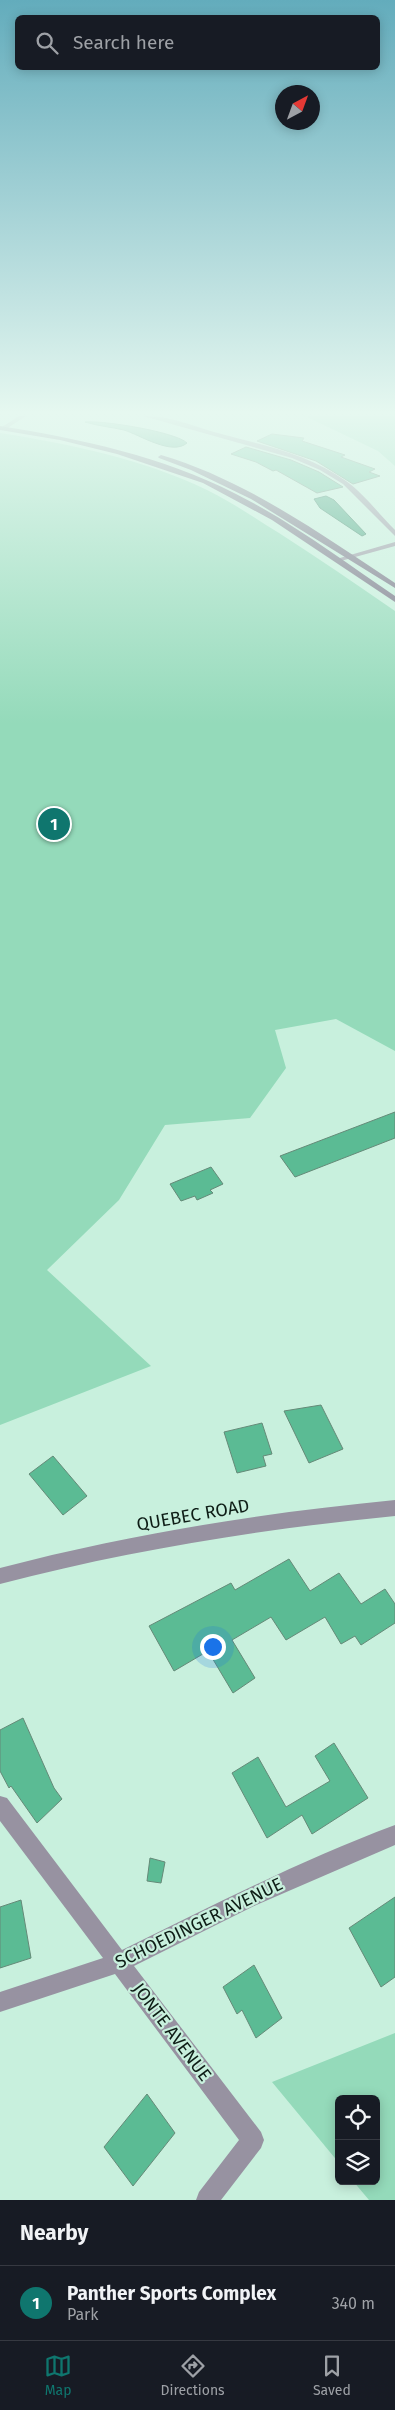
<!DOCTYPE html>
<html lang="en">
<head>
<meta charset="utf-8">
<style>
  body { margin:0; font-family:"Fira Sans",sans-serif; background:#20242c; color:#f1f3f6 }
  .controls { position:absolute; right:15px; bottom:15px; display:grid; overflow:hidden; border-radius:8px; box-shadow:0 2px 12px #0003 }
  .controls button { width:45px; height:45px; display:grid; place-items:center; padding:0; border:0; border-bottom:1px solid #363941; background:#171b24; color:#f1f3f6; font:25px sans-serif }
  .compass { position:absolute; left:275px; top:85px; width:45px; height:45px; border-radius:50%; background:#171b24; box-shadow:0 2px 12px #0003; rotate:41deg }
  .you { position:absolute; left:212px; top:1646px; width:18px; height:18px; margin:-12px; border:4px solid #fff; border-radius:50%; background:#1a73e8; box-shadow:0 0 0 8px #1a73e833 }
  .badge { display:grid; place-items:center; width:32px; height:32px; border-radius:50%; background:#0f766e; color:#fff; font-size:16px; font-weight:700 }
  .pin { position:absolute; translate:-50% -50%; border:2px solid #fff; box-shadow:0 1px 5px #0006 }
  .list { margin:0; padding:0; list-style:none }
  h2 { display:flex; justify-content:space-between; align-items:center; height:65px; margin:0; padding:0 20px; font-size:21px }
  h2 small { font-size:16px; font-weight:400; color:#9ea1a6 }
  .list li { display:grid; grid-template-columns:32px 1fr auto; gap:15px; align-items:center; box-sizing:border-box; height:75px; padding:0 20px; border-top:1px solid #363941 }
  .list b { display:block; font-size:19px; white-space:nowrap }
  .list p { margin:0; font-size:16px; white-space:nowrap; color:#9ea1a6 }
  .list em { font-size:16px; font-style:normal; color:#9ea1a6 }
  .icon { flex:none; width:28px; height:28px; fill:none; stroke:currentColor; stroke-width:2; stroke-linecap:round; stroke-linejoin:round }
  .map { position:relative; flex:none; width:395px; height:2200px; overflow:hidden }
  .search { position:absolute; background:#171b24; box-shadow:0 2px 12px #0003; left:15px; right:15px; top:15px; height:55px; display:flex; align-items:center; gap:12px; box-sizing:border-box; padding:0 18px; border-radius:8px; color:#9ea1a6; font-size:19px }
  .sheet { height:140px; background:#171b24 }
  nav { display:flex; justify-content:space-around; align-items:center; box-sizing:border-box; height:70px; border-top:1px solid #363941; background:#171b24; font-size:14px; color:#9ea1a6 }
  nav a { display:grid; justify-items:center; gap:2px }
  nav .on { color:#0f766e }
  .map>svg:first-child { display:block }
</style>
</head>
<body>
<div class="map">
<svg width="395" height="2200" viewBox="0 0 395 2200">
  <rect width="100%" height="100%" fill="#c8f0dd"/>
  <path fill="#94daba" d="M 308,416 L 395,416 L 395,466 L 378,451 L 307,417 Z
    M 0,433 C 70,444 143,459 207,490 C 233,503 255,518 279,533 C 318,558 356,584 395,611 L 395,1051 L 336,1019 L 275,1030 L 286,1068 L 250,1118 L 165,1125 L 119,1200 L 47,1270 L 151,1366 L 0,1425 Z
    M 395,2033 L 395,2200 L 369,2200 L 353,2181 L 376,2181 L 376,2099 L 339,2099 L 339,2163 L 272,2082 Z"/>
  <path fill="#3da07a" stroke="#2f795c" d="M 85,422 C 102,420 176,432 187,443 C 172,456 140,435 124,430 C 111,427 98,426 85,422 Z
    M 326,496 L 334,500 L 366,534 L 362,536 L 320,508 L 314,499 Z"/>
  <path fill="#5bbb94" stroke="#658a78" d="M 272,434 L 304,438 L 302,441 L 345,455 L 341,457 L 375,469 L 369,472 L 380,476 L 353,484 L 316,461 L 257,441 Z
    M 246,447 L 291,460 L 319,472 L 343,487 L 317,493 L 276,470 L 273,471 L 256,462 L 231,454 Z
    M 395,1112 L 395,1138 L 295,1177 L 280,1156 Z
    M 211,1167 L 223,1184 L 210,1190 L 213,1193 L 197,1200 L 195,1196 L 181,1201 L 170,1184 Z
    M 321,1405 L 343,1449 L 309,1463 L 284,1411 Z
    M 262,1423 L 272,1454 L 263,1456 L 266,1466 L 237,1473 L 224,1432 Z
    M 53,1456 L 87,1496 L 63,1515 L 29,1474 Z
    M 289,1559 L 310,1591 L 339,1573 L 361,1604 L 385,1589 L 395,1604 L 395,1623 L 361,1645 L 355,1636 L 341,1644 L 325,1617 L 286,1640 L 271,1617 L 232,1640 L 255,1678 L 233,1693 L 208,1651 L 174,1671 L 149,1626 L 231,1583 L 235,1590 Z
    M 23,1718 L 54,1788 L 62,1799 L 37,1823 L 11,1786 L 9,1788 L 0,1771 L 0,1730 Z
    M 334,1743 L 368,1798 L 312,1834 L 302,1815 L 267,1838 L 232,1773 L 258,1757 L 286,1807 L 330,1781 L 315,1756 Z
    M 150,1858 L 165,1862 L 161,1883 L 147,1881 Z
    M 395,1897 L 395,1977 L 381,1987 L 349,1928 Z
    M 21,1900 L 31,1958 L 0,1968 L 0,1907 Z
    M 254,1965 L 282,2018 L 256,2038 L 242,2010 L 237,2014 L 223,1987 Z
    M 147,2094 L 175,2133 L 133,2186 L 104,2147 Z"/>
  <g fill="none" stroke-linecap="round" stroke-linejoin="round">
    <path fill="#9792a1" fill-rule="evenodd" d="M 19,416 L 26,416 L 6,429 L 2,429 L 2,427 Z
      M 143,416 C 166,415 191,425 214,432 C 258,444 308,453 346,481 C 364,494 379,514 395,530 L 395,536 L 343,484 L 320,470 L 292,458 Z
      M 395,542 L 395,546 L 337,562 L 333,560 Z
      M 0,1796 L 7,1798 L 122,1950 C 212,1906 301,1860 395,1825 L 395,1845 L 254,1906 L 134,1966 L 261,2132 L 264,2140 L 261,2148 L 221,2200 L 196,2200 L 199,2192 L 239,2140 L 115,1974 L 0,2012 L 0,1992 L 103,1958 L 0,1821 Z"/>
    <path fill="#9792a1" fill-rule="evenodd" d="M 395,1500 L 395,1516 C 261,1529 130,1550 0,1584 L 0,1568 C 130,1534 261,1513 395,1500 Z"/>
    <path fill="#726b80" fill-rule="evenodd" d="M 0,426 C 81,439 162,456 236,494 C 292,522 343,561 395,596 L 395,602 L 272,520 L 203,483 L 117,454 L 60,440 L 0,430 Z
      M 161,455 C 246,480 322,535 395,583 L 395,588 L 251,499 L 191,470 L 159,458 L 158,457 Z"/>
  </g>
  <linearGradient id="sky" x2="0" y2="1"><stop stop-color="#63acbc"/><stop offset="0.57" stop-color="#e6f8f0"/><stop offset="1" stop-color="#e6f8f0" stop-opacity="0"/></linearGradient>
  <rect width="395" height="724" fill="url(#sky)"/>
  <g text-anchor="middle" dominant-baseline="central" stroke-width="4.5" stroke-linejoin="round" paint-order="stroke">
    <g font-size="18" fill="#0e1d16" stroke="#c8f0dd">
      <text transform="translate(193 1515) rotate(-10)">QUEBEC ROAD</text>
      <text transform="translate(199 1923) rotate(-26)">SCHOEDINGER AVENUE</text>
      <text transform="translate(172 2032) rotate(53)">JONTE AVENUE</text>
    </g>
  </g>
</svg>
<div class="controls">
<button><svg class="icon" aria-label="locate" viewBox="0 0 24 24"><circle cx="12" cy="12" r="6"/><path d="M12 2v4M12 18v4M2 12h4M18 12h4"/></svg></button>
<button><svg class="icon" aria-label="layers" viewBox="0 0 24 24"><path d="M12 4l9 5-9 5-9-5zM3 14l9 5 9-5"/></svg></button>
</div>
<svg class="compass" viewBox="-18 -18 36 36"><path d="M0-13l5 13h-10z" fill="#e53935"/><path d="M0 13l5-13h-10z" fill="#9ea1a6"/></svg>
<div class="you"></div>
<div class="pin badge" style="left:54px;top:824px">1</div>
<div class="search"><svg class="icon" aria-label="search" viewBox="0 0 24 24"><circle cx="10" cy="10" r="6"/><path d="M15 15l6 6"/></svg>Search here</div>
</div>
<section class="sheet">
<h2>Nearby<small></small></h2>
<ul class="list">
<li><span class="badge">1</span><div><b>Panther Sports Complex</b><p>Park</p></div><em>340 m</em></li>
</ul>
</section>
<nav>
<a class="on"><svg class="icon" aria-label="map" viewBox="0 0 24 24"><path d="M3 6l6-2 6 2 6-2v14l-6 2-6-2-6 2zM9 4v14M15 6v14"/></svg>Map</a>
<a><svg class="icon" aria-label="directions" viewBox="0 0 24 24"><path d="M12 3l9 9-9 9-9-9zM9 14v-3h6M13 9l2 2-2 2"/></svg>Directions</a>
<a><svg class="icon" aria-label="saved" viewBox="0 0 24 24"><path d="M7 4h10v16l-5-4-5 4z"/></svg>Saved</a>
</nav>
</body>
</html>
